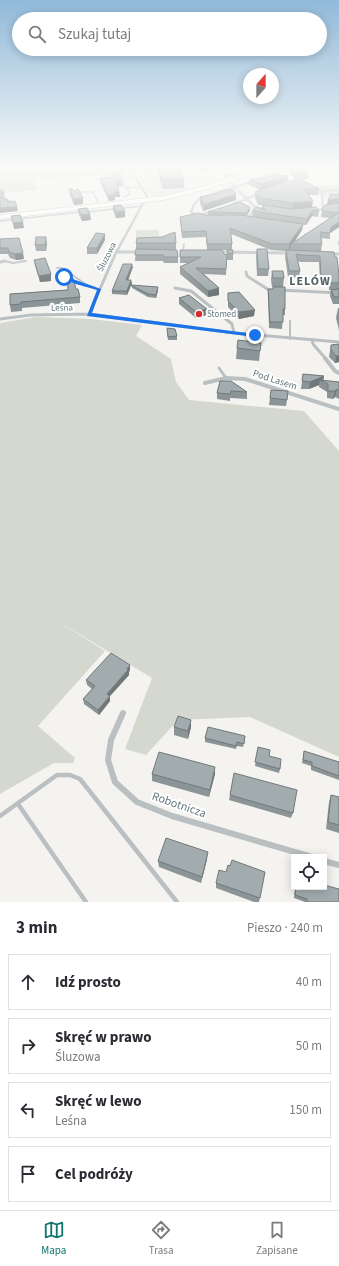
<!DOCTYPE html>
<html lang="pl">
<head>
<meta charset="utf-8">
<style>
  body { margin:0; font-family:"Source Sans 3",sans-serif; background:#f2f2f3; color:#2b2b33 }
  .controls { position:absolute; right:12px; bottom:12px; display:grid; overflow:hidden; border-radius:0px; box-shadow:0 2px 10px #0003 }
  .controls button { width:36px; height:36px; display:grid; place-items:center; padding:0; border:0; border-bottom:1px solid #e1e1e2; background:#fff; color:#2b2b33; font:20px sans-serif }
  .compass { position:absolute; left:243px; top:68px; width:36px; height:36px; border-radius:50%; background:#fff; box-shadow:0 2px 10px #0003; rotate:21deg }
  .stop { position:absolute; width:12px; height:12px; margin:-9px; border:3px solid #1a73e8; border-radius:50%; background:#fff }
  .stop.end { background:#1a73e8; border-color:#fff; box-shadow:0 1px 4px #0008 }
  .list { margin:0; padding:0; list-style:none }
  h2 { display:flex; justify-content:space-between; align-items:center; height:52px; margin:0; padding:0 16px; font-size:17px }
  h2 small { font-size:13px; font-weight:400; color:#7c7c81 }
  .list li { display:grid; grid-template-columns:26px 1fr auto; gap:12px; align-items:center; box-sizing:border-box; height:56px; margin:0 8px 8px; padding:0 8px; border:1px solid #e1e1e2; border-radius:0px }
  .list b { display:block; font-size:15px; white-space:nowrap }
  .list p { margin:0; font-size:13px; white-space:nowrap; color:#7c7c81 }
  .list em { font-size:13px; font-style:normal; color:#7c7c81 }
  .icon { flex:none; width:22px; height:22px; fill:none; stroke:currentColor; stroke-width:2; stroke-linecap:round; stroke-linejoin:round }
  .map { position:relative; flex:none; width:339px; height:902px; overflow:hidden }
  .search { position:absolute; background:#fff; box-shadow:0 2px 10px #0003; left:12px; right:12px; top:12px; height:44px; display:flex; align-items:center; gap:10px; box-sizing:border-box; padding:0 14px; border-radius:22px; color:#7c7c81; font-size:15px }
  .sheet { height:308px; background:#fff }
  nav { display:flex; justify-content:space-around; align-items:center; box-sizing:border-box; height:56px; border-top:1px solid #e1e1e2; background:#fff; font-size:11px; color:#7c7c81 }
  nav a { display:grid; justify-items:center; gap:2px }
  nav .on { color:#0f766e }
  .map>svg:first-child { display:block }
</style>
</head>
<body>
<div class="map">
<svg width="339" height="902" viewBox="0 0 339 902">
  <rect width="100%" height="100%" fill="#f4f3f0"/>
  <path fill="#e4e4e3" d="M 131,166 L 178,166 L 182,176 L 203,175 L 208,182 L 185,183 L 187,190 L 166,197 L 154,197 L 149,195 L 139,176 Z"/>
  <path fill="#d4d8cf" d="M 0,166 L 122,166 L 129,174 L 34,179 L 36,190 L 0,193 Z
    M 339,185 L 339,196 L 323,197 L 322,194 L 313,186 Z
    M 136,230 L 159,230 L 159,238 L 136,238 Z
    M 36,317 L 91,319 L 142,325 L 136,336 L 171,359 L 176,382 L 189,400 L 304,411 L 339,451 L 339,757 L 250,717 L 178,720 L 146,755 L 125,749 L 152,678 L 56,620 L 105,651 L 38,726 L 75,758 L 73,763 L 54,763 L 0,794 L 0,323 Z"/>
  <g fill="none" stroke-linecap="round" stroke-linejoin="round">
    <defs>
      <path id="secondary" d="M 269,166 L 278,166 L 208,189 L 164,200 L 0,219 L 0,215 L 164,196 L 204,186 Z"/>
    </defs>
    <use href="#secondary" stroke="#adb5b7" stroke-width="1"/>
    <path stroke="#bac0c2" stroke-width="1.5" d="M 126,188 L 141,187
      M 77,192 L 93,192 L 100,206
      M 124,197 L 130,194 L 122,179 L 135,177
      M 87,212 L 142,206
      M 0,221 L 81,212
      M 183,251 L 184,244"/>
    <path stroke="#bac0c2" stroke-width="2" d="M 183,252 L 183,250
      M 5,261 L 13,263 L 26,261
      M 57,268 L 62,268 L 87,285 L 100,290
      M 59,276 L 86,286
      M 290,321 L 290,339"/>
    <path stroke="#bac0c2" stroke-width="3" d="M 219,368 L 226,378"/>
    <path stroke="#bac0c2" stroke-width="4.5" d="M 18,804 L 86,902
      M 0,816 L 57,775 L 70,775 L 80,779 L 177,902"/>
    <path stroke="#bac0c2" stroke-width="2.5" d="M 220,166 L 227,179 L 255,207 L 267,209
      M 225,174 L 238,177
      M 316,188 L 322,194 L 323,209
      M 319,191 L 339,190
      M 210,195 L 284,171
      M 247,198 L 260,193
      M 0,200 L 10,201
      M 235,203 L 248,199
      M 314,210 L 339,207
      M 197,216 L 191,212 C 194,204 196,200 204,197
      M 197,216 L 212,211
      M 248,219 L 255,207
      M 339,242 L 339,244
      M 117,251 L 147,196 L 128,166"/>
    <path stroke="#bac0c2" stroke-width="3" d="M 116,252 L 141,252
      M 219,252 L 291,253
      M 329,254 L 339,254
      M 0,262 L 5,261
      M 246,272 L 247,276 L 269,290 L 272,290
      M 175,288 L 191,291 L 232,324 L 234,333
      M 279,290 L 339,293
      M 89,314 L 117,250
      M 0,319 L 31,315 L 89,314 L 234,333 L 339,342
      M 312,340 L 313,344 L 326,359"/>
    <path stroke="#bac0c2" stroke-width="4" d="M 325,358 L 335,371 L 339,373
      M 205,383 L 226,378 L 245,379 L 339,409"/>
    <path stroke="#bac0c2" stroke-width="6" d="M 123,713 L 111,740 L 108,760 L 115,782 L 137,802 L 172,816 L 312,857
      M 324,861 L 339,865"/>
    <use href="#secondary" fill="#fff" fill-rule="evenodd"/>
  </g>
  <path fill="#8b9496" d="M 155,166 L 173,166 L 175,170 L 184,179 L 184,188 L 163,189 Z
    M 196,166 L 212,166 L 212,171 L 199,171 Z
    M 285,166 L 301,166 L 308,174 L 308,179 L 295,180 Z
    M 111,174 L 123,181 L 123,186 L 117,187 L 119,191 L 120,197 L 115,197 L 115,200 L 109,201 L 101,184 L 100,178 L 111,178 Z
    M 288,176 L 287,182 L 319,189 L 318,195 L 309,195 L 312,207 L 319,211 L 318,217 L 312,216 L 306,225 L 303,225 L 302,230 L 294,242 L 330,218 L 321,217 L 322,211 L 327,205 L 328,200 L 338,195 L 339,194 L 339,227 L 330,233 L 330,239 L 321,238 L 322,244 L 321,251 L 291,251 L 334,252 L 339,275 L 339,304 L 333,304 L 330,296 L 331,290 L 332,290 L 329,290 L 329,286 L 320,286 L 319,262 L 300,262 L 298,261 L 300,271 L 299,278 L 288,277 L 285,257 L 286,251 L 271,250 L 231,234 L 232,244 L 232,250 L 233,254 L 233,260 L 227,260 L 227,250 L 222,250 L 224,254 L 227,255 L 226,275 L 204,274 L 219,288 L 219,295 L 208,297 L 180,274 L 180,267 L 188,263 L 180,263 L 180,250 L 207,250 L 206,237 L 182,238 L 180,217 L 208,215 L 208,212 L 250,210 L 247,216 L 252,217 L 253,211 L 262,209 L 262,205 L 258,205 L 255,198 L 255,192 L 260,190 L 249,185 L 250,180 Z
    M 69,189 L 83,204 L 74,205 L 70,195 Z
    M 0,190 L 4,193 L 5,198 L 0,198 Z
    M 224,190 L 236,200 L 203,211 L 200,203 L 200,197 L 219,193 L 219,191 L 224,191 Z
    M 113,206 L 125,217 L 116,218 L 113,211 Z
    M 78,209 L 91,220 L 82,221 L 79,215 Z
    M 0,239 L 24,259 L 16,260 L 10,258 L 8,254 L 0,254 Z
    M 105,240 L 97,254 L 87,254 L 87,248 Z
    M 47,243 L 46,251 L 36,251 L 35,245 Z
    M 136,243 L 176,243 L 176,250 L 136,249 Z
    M 136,249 L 178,257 L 178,263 L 164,263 L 163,261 L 135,261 Z
    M 257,249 L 269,269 L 268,276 L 257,276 L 256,256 Z
    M 34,260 L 51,274 L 51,281 L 40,282 L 35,266 Z
    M 133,267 L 128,280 L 132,283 L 127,295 L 112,294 L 112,291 Z
    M 272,271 L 284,278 L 283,287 L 285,309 L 285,315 L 283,315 L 282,329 L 269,328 L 268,296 L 268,289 L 273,289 L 273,287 L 272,287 L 271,280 Z
    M 131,285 L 158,287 L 158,290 L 156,298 L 148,297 L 132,288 Z
    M 76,289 L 80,297 L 80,303 L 22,308 L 22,311 L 11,312 L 10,305 L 10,294 Z
    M 228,293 L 254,316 L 239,319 L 228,307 Z
    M 179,298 L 207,309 L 207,315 L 196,318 L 179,304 Z
    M 338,308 L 339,308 L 339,330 L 336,318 Z
    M 167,328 L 177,336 L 177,340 L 168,340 L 167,331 Z
    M 261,343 L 259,361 L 236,359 L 237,348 Z
    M 339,344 L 339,362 L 335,363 L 329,357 L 331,345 Z
    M 303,374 L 324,376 L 323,380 L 339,382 L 339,399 L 335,397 L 333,399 L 327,398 L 327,392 L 319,387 L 319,385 L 309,389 L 301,389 Z
    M 220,381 L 247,392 L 247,399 L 230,398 L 230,401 L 217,399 L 217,393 Z
    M 271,390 L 287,400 L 286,406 L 269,405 Z
    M 130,670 L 129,672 L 129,675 L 110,696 L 110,701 L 99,715 L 84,704 L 83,699 L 92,689 L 87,685 L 86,680 Z
    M 174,727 L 191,727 L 188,739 L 174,735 Z
    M 245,736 L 243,747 L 237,746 L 236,749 L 205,742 L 205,738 Z
    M 258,747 L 280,769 L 279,773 L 255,766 Z
    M 304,751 L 339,762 L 339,780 L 311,770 L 311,766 L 302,763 Z
    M 152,774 L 215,774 L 209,797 L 152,781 Z
    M 230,795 L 293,813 L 291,818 L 229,800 Z
    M 331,795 L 339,797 L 339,833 L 326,829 L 329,802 Z
    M 207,859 L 201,883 L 159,867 L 158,861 Z
    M 230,866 L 265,872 L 259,902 L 254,902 L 216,888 L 216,883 L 226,872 Z
    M 295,887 L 324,887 L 339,902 L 305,902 L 294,898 Z"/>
  <path fill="#71787a" d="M 288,176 L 287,182 L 260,190 L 261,184 Z
    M 119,191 L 120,197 L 115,197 L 115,200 L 109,201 L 108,195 L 114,192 Z
    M 236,194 L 236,200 L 203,211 L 204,205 Z
    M 83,198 L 83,204 L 74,205 L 74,199 Z
    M 339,199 L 339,204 L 327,205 L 328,200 Z
    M 313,201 L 312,207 L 292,209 L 293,203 Z
    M 17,207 L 18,211 L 0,213 L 0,208 Z
    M 250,207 L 250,210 L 246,216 L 247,213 Z
    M 313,210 L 312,216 L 306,225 L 307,219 Z
    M 125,211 L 125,217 L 116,218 L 116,212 Z
    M 90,214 L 91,220 L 82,221 L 81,215 Z
    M 23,222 L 24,228 L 14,229 L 13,223 Z
    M 339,222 L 339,227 L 330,233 L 331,227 Z
    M 303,224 L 302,230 L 293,244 L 291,244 L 291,247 L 289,251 L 289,244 Z
    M 105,234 L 105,240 L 97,254 L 97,248 Z
    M 46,237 L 47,243 L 46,251 L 45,245 Z
    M 23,253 L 24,259 L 16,260 L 15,254 Z
    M 132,264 L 133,267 L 127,283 L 126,280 Z
    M 51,274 L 51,281 L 40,282 L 39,276 Z
    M 131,280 L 132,283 L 127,295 L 127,291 Z
    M 158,287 L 158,290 L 156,298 L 156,295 Z
    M 219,288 L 219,295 L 208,297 L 208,291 Z
    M 207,309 L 207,315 L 196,318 L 196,312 Z
    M 255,310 L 254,316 L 239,319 L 239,312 Z
    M 336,356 L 339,356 L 339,362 L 335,363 Z
    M 324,376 L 323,382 L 320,380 L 319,385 L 309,389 L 310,382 Z
    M 337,389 L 335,397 L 333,399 L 335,391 Z
    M 130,665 L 130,670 L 129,672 L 129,675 L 110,696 L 110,701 L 99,715 L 98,710 L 107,694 Z
    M 191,720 L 191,727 L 188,739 L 188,731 Z
    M 215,767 L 215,774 L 209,797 L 210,790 Z
    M 208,852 L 207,859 L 201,883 L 202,877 Z"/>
  <path fill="#a2acaf" stroke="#71787a" d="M 158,166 L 173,166 L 175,170 L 180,170 L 184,179 L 163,180 Z
    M 289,166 L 301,166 L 308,174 L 296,175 Z
    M 120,173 L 123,181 L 115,181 L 119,191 L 114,192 L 115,195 L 108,195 L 100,178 L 112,177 L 111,174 Z
    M 272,175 L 284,175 L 288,176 L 261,184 L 250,180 L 269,177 Z
    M 295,180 L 304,181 L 319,189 L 304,189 L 313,201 L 293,203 L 259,198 L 255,192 L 277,184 Z
    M 69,189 L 73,189 L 75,191 L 78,189 L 83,198 L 74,199 Z
    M 0,190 L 3,190 L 4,193 L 0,193 Z
    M 224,190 L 234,190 L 236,194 L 204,205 L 200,197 L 220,193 L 219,191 L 224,191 Z
    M 338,193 L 339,194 L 339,199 L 328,200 L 331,194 L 338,195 Z
    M 0,198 L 7,199 L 8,202 L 15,201 L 17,207 L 0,208 Z
    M 239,202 L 250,207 L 247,213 L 208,212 Z
    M 339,203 L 339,222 L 331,227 L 330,233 L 320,232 L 322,244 L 291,244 L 338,213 L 322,211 L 325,205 Z
    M 121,205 L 125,211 L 116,212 L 113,206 Z
    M 262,205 L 292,209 L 316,207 L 319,211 L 313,210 L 307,219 L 253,211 L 256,207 L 265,210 Z
    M 87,208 L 90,214 L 81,215 L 78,209 Z
    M 199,213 L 204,215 L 240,215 L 303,224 L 289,244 L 272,244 L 230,228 L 232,244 L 207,244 L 206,231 L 182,232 L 180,217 Z
    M 20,215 L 23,222 L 13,223 L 11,216 Z
    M 175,232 L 176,243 L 136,243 L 137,238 L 162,237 Z
    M 96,233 L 105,234 L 97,248 L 87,248 Z
    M 36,237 L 46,237 L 45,245 L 35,245 Z
    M 19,238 L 23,253 L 15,254 L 9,252 L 8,248 L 0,248 L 0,239 Z
    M 136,249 L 177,250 L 178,257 L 164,257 L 163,255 L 135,255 Z
    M 257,249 L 267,249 L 269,269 L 258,269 Z
    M 180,250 L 222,250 L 224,254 L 227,255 L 226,269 L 196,268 L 219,288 L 208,291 L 180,267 L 201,257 L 180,257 Z
    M 227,250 L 233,250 L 233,254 L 228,253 Z
    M 286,250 L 334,252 L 335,257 L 337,257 L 339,275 L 339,283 L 330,283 L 330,280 L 321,279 L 320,256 L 301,255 L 296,254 L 300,271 L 289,271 Z
    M 45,258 L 51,274 L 39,276 L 34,260 Z
    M 123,264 L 132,264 L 126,280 L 131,280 L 127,291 L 112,291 Z
    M 272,271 L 283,271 L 284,278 L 273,278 Z
    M 67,275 L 73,278 L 76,289 L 78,289 L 80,297 L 21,302 L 21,304 L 10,305 L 10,294 L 68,290 Z
    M 131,285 L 158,287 L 156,295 L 148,294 Z
    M 273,287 L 285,287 L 285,309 L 283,309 L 283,322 L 270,322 L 268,289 L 273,289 Z
    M 339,289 L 339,297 L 334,297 L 331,290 Z
    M 239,292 L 255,310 L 239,312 L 228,301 L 228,293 Z
    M 189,295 L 207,309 L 196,312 L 179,298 Z
    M 167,328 L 175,329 L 177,336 L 168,337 Z
    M 238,340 L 261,343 L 260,351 L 237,348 Z
    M 339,344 L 339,356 L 336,356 L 331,350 L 331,345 Z
    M 303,374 L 324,376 L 310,382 L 302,381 Z
    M 320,380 L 339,382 L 339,391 L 337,389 L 335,391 L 328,391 L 328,384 Z
    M 220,381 L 231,381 L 247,392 L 231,391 L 230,394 L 217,393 Z
    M 271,390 L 288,391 L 287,400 L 270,398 Z
    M 111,653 L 130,665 L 127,669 L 128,670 L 107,694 L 110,696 L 98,710 L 83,699 L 95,686 L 86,680 Z
    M 178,716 L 191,720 L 188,731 L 174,727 Z
    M 208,727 L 245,736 L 244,744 L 237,742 L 236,746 L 205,738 Z
    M 258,747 L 270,750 L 269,756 L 281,759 L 280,769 L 255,762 Z
    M 304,751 L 339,762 L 339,776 L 312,766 L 312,762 L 303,760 Z
    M 159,752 L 215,767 L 210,790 L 152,774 Z
    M 234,773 L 297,790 L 293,813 L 230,795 Z
    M 331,795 L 339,797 L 339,825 L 328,822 Z
    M 166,838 L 208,852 L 202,877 L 158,861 Z
    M 232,860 L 265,872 L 260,898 L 216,883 L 219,870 L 226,872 L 228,865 L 230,866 Z
    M 324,885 L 339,889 L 339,902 L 307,902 L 307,899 L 295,895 L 296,887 L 324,887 Z"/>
  <linearGradient id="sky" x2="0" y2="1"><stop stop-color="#91b9d9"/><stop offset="0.57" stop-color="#fafaf8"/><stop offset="1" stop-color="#fafaf8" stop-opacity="0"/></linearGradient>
  <rect width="339" height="292" fill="url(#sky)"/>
  <path fill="#1a73e8" d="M 64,276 L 101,289 L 92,313 L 255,334 L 258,335 L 255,337 L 87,316 L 97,290 L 76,284 L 62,278 Z"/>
  <circle fill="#d62d2f" stroke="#fff" stroke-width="1.5" cx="199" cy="314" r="4"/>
  <g text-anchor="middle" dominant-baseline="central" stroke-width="4" stroke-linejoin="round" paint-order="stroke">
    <g font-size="9" fill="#64797f" stroke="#fff">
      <text transform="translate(107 257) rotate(-63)">Śluzowa</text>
      <text transform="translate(62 308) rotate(-1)">Leśna</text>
    </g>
    <g font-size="9" fill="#64797f" stroke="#fff" text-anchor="start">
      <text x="207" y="314">Stomed</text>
    </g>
    <g font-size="10" fill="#64797f" stroke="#fff">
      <text transform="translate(275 380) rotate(18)">Pod Lasem</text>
    </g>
    <g font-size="12" font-weight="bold" letter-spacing="1" fill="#526164" stroke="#fff">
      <text x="310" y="281">LELÓW</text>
    </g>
    <g font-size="12" fill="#64797f" stroke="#fff">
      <text transform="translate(179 805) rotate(19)">Robotnicza</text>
    </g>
  </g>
</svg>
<div class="controls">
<button><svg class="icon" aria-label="locate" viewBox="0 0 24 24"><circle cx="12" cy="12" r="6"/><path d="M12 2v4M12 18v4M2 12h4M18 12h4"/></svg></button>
</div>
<svg class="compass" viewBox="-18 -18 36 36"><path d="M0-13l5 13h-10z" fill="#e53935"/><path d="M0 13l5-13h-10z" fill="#7c7c81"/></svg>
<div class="stop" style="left:64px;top:277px"></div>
<div class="stop end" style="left:255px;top:335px"></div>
<div class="search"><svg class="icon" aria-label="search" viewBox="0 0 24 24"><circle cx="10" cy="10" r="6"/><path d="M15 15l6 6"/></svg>Szukaj tutaj</div>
</div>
<section class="sheet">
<h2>3 min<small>Pieszo · 240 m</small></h2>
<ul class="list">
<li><svg class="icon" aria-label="ahead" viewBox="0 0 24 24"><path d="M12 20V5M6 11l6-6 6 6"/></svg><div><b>Idź prosto</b></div><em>40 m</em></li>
<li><svg class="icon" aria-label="right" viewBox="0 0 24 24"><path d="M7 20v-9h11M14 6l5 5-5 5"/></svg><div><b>Skręć w prawo</b><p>Śluzowa</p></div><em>50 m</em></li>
<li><svg class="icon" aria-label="left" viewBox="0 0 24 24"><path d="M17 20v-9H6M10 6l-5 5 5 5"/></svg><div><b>Skręć w lewo</b><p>Leśna</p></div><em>150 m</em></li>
<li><svg class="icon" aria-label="arrive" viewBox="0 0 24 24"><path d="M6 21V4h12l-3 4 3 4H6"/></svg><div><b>Cel podróży</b></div></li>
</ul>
</section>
<nav>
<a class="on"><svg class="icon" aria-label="map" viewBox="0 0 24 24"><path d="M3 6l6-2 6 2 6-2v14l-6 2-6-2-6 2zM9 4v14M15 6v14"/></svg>Mapa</a>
<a><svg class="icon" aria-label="directions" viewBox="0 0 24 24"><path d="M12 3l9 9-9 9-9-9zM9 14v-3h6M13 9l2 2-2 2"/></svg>Trasa</a>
<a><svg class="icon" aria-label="saved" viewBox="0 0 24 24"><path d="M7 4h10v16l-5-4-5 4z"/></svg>Zapisane</a>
</nav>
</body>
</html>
